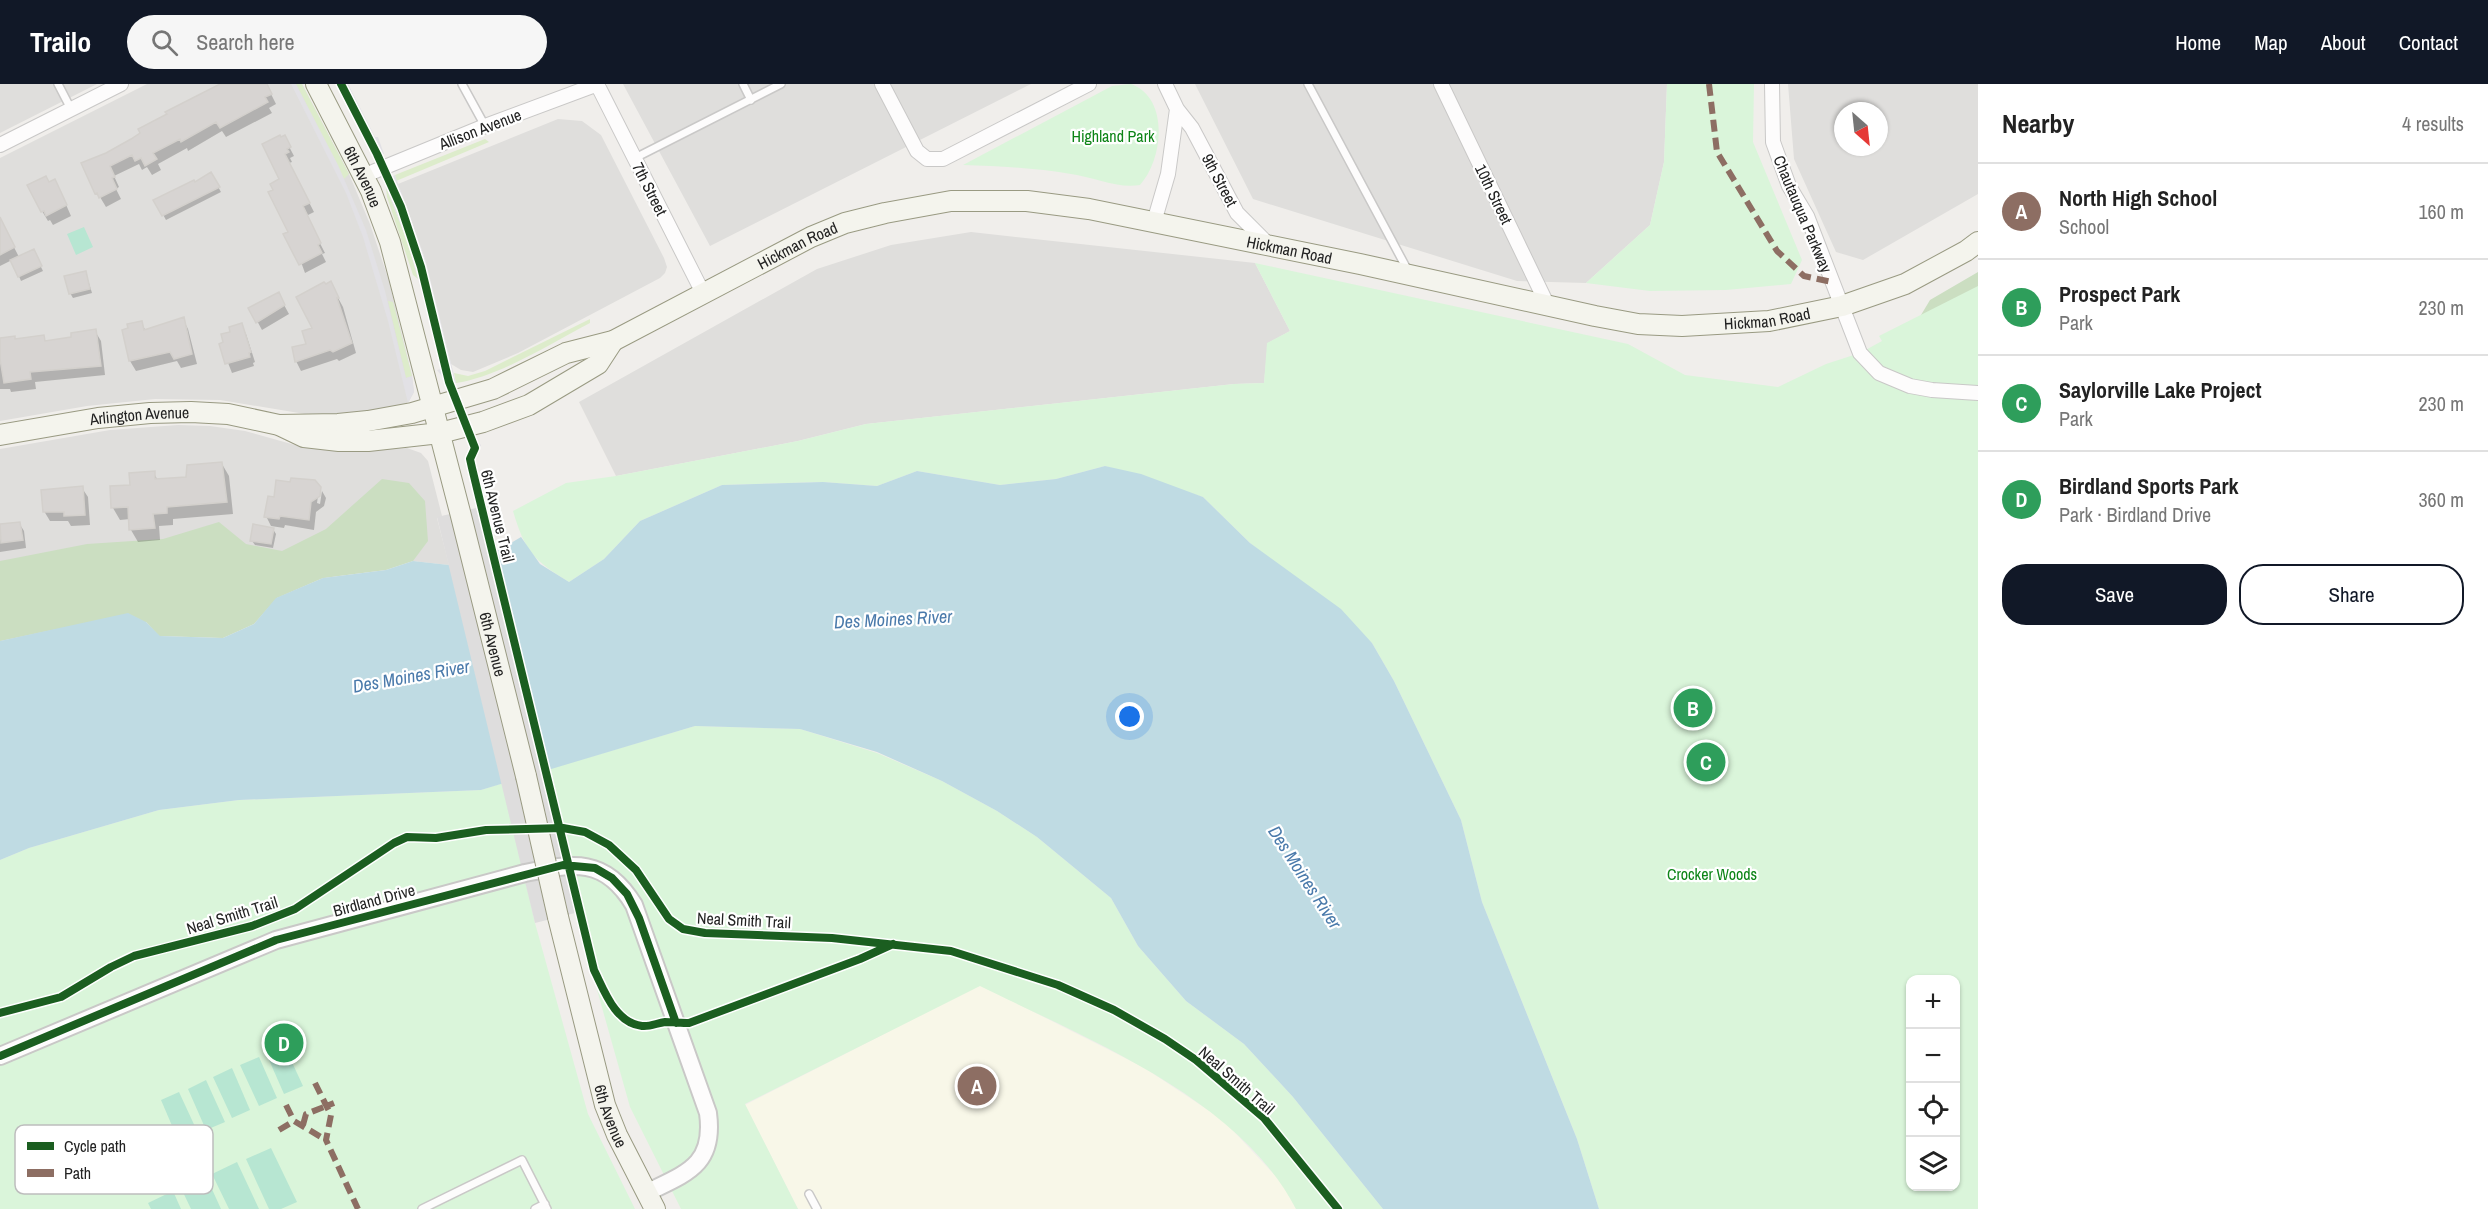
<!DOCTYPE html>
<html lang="en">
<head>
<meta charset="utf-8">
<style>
  body { margin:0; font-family:"Archivo Narrow",sans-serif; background:#f6f6f6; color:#222 }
  .controls { position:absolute; right:18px; bottom:18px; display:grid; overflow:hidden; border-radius:12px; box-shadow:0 2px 4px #0004 }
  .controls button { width:54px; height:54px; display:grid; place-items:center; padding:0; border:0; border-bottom:2px solid #e0e0e0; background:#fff; color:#222; font:30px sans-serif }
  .compass { position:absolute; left:1834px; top:18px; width:54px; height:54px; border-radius:50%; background:#fff; box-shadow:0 2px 4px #0004; rotate:153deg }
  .you { position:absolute; left:1130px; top:633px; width:21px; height:21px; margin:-15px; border:4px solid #fff; border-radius:50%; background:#1a73e8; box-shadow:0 0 0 9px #1a73e833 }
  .badge { display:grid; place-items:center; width:39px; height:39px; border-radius:50%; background:#111827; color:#fff; font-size:20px; font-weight:700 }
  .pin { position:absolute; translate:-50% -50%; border:3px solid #fff; box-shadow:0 2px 6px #0006 }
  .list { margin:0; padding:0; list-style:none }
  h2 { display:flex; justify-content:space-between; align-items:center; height:78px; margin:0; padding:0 24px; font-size:26px }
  h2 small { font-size:20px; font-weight:400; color:#767676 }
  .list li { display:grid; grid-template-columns:39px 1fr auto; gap:18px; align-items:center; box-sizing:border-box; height:96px; padding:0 24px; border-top:2px solid #e0e0e0 }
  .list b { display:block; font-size:22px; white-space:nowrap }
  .list p { margin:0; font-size:20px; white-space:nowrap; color:#767676 }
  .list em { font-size:20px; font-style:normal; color:#767676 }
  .actions { display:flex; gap:12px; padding:18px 24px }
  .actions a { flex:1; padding:14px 0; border:2px solid #111827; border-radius:24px; text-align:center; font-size:21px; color:#111827 }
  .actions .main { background:#111827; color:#fff }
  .icon { flex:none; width:33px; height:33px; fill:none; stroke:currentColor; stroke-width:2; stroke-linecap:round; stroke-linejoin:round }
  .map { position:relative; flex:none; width:1978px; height:1125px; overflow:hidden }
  header { display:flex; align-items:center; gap:36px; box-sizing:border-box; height:84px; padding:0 30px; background:#111827; color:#fff }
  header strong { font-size:28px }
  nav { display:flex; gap:33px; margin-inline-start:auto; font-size:21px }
  .search { width:420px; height:54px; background:#f6f6f6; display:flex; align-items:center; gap:15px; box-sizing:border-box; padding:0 21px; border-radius:33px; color:#767676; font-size:22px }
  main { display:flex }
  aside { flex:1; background:#fff }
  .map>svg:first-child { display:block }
</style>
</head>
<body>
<header>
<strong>Trailo</strong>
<div class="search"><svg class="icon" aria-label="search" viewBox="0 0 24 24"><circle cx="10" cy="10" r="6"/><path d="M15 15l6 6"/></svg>Search here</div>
<nav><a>Home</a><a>Map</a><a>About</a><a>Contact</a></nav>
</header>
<main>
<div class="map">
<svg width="1978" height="1125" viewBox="0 0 1978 1125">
  <rect width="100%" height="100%" fill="#f0eeeb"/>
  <path fill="#dfdedc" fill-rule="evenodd" d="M 0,0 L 97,0 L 0,49 Z
    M 147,0 L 302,0 L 349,90 L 370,140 L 389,197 L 412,292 L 414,308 L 409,317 L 403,322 L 344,332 L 305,330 L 220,316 L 155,315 L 87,322 L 0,337 L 0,74 Z
    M 623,0 L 1031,0 L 710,162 Z
    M 1195,0 L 1667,0 L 1664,78 L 1650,141 L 1586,199 L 1517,197 L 1253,115 Z
    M 1788,0 L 1978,0 L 1978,110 L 1863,176 L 1836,168 L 1794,75 ZM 1843,27 L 1879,27 L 1879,63 L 1843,63 Z
    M 558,35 L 582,37 L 601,51 L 664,174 L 667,183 L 665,189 L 660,194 L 518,269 L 473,288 L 461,286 L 451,280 L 425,175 L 398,100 Z
    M 971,148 L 1255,179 L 1290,247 L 1268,259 L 1264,299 L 1234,300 L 866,340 L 798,357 L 616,392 L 579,318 L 817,185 L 891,161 Z
    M 178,341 L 210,342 L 245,347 L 295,361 L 323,366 L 350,367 L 407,364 L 421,369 L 428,377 L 442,432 L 437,434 L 449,481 L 413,477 L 0,557 L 0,365 L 110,346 Z"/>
  <path fill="#f8f7e8" d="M 980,901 L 1143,983 L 1223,1036 L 1284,1101 L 1296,1125 L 798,1125 L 745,1021 Z"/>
  <path fill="#ddeccb" d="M 296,0 L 302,0 L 349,90 L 344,95 Z
    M 485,55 L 489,58 L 396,97 L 395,91 Z
    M 386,103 L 408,159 L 418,195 L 413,191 L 387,113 Z
    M 388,217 L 393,218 L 412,292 L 406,294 Z
    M 590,235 L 590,239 C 552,259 498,293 456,299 L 454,289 L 468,292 L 485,287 Z"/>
  <path fill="#cbdec1" d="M 1978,188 L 1978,271 L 1921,231 L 1930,216 Z
    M 382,395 L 409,399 L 425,417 L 428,457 L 413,477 L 386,486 L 323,494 L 277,514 L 254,540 L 223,554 L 159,552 L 146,538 L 57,545 L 0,557 L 0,477 L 87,460 L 163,455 L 219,438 L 246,460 L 282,467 L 326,445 Z"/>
  <path fill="#daf5da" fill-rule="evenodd" d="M 1131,0 C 1170,14 1163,76 1140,101 C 1118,105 1093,93 1071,90 C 1035,84 999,82 963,81 L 1112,2 Z
    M 1667,0 L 1754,0 L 1753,58 L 1802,176 L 1791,200 L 1726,206 L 1650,207 L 1586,199 L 1650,141 L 1664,78 Z
    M 1255,179 L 1628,260 L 1685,291 L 1778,303 L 1826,280 L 1860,269 L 1882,257 L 1879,252 L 1978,202 L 1978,1125 L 1599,1125 L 1577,1055 L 1482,818 L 1461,736 L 1394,597 L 1372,559 L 1250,459 L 1203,413 L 1105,382 L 1056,395 L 1000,401 L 917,387 L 877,402 L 823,398 L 722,401 L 640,437 L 604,475 L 569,498 C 533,476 525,467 513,427 L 566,399 L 616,392 L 798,357 L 866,340 L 1234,300 L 1264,299 L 1267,259 L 1290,247 ZM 1910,896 L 1956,896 L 1956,1102 L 1910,1102 Z
    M 695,642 L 800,645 L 877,669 L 942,697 L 997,727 L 1037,753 L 1111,814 L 1138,862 L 1186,917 L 1244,960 L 1293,1013 L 1383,1125 L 1296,1125 C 1239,1014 1087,955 980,902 L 745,1020 L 798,1125 L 681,1125 L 630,1023 L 594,895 L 578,828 L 583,827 L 549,685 Z
    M 503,699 L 535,839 L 588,1030 L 635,1125 L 0,1125 L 0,776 L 29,764 L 159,726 L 239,716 L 481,706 Z"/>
  <path fill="#b7e6d2" d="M 84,143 L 93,163 L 76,171 L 67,150 Z
    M 284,961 L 303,1002 L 284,1010 L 266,969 Z
    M 259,973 L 277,1014 L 259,1022 L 240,981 Z
    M 232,984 L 250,1026 L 232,1034 L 213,993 Z
    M 206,996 L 225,1038 L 206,1046 L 188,1005 Z
    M 179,1008 L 198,1049 L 179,1058 L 161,1016 Z
    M 271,1064 L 297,1118 L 281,1125 L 269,1125 L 246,1075 Z
    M 237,1078 L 259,1125 L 229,1125 L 212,1090 Z
    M 206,1092 L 221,1125 L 191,1125 L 181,1104 Z
    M 173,1107 L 181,1125 L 151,1125 L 148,1119 Z"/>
  <path fill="#e2e1e5" d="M 291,0 L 296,0 L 338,81 L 366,146 L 385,207 L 406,294 L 412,292 L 414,308 L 408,319 L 388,237 L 363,153 L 346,109 Z
    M 336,0 L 348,0 L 375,53 L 378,53 L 384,70 L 371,69 Z
    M 395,91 L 425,175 L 456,299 L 445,296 L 437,286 L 441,285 L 418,195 L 408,159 L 386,103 L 389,95 Z
    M 474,355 L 481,361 L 473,375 L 485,422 L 479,423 L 469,382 L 469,367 Z"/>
  <path fill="#bfdbe3" d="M 1105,382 L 1141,390 L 1203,413 L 1250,459 L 1341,525 L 1372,559 L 1394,597 L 1461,736 L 1482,818 L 1577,1055 L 1599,1125 L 1383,1125 L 1293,1013 L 1244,960 L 1186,917 L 1138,862 L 1111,814 L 1037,753 L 997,727 L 942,697 L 877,668 L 800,645 L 695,642 L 481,706 L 239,716 L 159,726 L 29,764 L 0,776 L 0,557 L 128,529 L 146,538 L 160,552 L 223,554 L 254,540 L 276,514 L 323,494 L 386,486 L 413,477 L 449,481 L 499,466 L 521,453 L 540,480 L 569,498 L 604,475 L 640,437 L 722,401 L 823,398 L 877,402 L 917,387 L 1000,401 L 1056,395 Z"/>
  <path fill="#dedddd" d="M 485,422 L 583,827 L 535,839 L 437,433 Z"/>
  <path fill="#0003" d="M 222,0 L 266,0 L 276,20 L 269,24 L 272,29 L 226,53 L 222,47 L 188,67 L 187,64 L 158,80 L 161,86 L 152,91 L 147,83 L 142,86 L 139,80 L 114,92 L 119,103 L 116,105 L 121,115 L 106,123 L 100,113 L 107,70 Z
    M 284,53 L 294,72 L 290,74 L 292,78 L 289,79 L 314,128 L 306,132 L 325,169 L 322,170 L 326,178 L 305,189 L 275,106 L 281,96 Z
    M 211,90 L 221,108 L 166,136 L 155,116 L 194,100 Z
    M 49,100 L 60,107 L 71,132 L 53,141 L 50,136 L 48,137 L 42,127 Z
    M 0,136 L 19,173 L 35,171 L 43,187 L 21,197 L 12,176 L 0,182 Z
    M 86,189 L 92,209 L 73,214 L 70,209 Z
    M 330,199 L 343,223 L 356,269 L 339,277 L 337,275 L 301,287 L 296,277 L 308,262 L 325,202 Z
    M 278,210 L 289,230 L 262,246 L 250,224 Z
    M 183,235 L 188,245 L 197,280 L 181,284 L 177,277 L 136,287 L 130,277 L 124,247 L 141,239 L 146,247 Z
    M 241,241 L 246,250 L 255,278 L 253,279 L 254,282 L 232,289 L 221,261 L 225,259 Z
    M 95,247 L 101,257 L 105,291 L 35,298 L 36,305 L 11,308 L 10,305 L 0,305 L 0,256 L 16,257 L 43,253 L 46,258 L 73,255 Z
    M 222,380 L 229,392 L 233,430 L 173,435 L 173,441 L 159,442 L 160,456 L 138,458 L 131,446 L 130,435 L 120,436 L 113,424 L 132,402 L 154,389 L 158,397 L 188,394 Z
    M 82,404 L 88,413 L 90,441 L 71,442 L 68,437 L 50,437 L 44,427 Z
    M 319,405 L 317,419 L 320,420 L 322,407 L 326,414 L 324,422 L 316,428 L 314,446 L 285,441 L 284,444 L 271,442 L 266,432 Z
    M 19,439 L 24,447 L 26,464 L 0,468 L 0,446 Z
    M 273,445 L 276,450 L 273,464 L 255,461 L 252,457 Z"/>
  <path fill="#d7d4d2" stroke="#d3d0cc" stroke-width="1.5" d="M 220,0 L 267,0 L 272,10 L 265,13 L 268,18 L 220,44 L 216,38 L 181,58 L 180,55 L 153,69 L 157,75 L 145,82 L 141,74 L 135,77 L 132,71 L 110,82 L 115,93 L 112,94 L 117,105 L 99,114 L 97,109 L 95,110 L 81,79 L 106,69 L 131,55 L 140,49 L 138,45 L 167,30 L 165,28 Z
    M 280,51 L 281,53 L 285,51 L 291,63 L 287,65 L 289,68 L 285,70 L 310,119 L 303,122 L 321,159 L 318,161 L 322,169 L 299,181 L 283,150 L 288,148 L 268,108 L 273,106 L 270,100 L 279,95 L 262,60 Z
    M 211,88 L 220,103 L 162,132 L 153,116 L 194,96 L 195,98 Z
    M 46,92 L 49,98 L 55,95 L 67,121 L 46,132 L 44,127 L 41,128 L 27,101 Z
    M 0,133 L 15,163 L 0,171 Z
    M 34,165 L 42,182 L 18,193 L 10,176 Z
    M 86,187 L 90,205 L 69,210 L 64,192 Z
    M 331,197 L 339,214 L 337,214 L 352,259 L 333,268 L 330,266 L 295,278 L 292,263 L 306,260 L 302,247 L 312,244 L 296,213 L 324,198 L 326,200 Z
    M 279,208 L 285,221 L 256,239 L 248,224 Z
    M 184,233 L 192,270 L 174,275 L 170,268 L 129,277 L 122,246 L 128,244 L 127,240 L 142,237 L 144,246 Z
    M 242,239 L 251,268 L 249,269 L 250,273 L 225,280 L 219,260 L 223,258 L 221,250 L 230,248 L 229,243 Z
    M 96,245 L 101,282 L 30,288 L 31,295 L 4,299 L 0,275 L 0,254 L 15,252 L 15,255 L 44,251 L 45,257 L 71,253 L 71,249 Z
    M 222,378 L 227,418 L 167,423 L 167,429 L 153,430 L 155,444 L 129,446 L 128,423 L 111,424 L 110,402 L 130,401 L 129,389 L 155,387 L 155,395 L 186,393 L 187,381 Z
    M 291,394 L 315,396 L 321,403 L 320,412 L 311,418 L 309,436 L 280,432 L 279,435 L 264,433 L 268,412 L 274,413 L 276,396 L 290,398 Z
    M 83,402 L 85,431 L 64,432 L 64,428 L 43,428 L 41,406 Z
    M 20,438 L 23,456 L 1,459 L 0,440 Z
    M 253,440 L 274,444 L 271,460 L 250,457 Z"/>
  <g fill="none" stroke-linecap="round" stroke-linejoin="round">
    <defs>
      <path id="service" d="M 58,0 L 71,25
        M 462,0 L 485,42
        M 743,0 L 751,16
        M 1308,0 L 1407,185
        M 635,74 L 781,0
        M 809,1110 L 817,1125
        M 422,1125 L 522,1076 L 547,1125
        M 535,1125 L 545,1120"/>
      <path id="minor" d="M 597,0 L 703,209
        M 882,0 L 917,67 L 927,75 L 943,75 L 1089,0
        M 1165,0 L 1177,25 L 1192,44 L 1237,129 L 1270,162
        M 1441,0 L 1547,220
        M 1772,0 L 1773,58 L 1789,102 L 1807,132 L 1860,269 L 1879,289 L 1910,302 L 1932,306 L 1978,309
        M 0,61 L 121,0
        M 363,92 L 485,42 L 598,0
        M 1154,138 L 1168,90 L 1177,25"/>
      <path id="tertiary" d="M 0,972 L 276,856 L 525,789 C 574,779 605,773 634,821 L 708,1029 C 715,1081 687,1089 646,1109"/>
      <g id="secondary">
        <path id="s1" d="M 316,0 L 371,107 L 390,158 L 460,428 L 526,692"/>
        <path id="s2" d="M 279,341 L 338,340 L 368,337 L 412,329 L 493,305 L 566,269 L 613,257 L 811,153 L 845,139 L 885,129 L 951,117 L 1027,117 L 1089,125 L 1360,180 L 1595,232 L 1638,240 L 1682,242 L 1769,237 L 1842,222 L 1905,200 L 1966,167 L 1978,158"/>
        <path id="s3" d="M 0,351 L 98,334 L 150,329 L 191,328 L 228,330 L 279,341 L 304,353 L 339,357 L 368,357 L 440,349 L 483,338 L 529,321 L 598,280 L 613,257"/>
        <path id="s4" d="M 558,833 L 605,1021 L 617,1051 L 655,1125"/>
      </g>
    </defs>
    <use href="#service" stroke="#c9c8c7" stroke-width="10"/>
    <use href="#minor" stroke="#c9c8c7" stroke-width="16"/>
    <use href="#tertiary" stroke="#c9c8c7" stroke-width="20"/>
    <use href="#secondary" stroke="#999a82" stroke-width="22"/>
    <use href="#service" stroke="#fdfcfc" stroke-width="7"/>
    <use href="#minor" stroke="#fdfcfc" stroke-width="14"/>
    <use href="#tertiary" stroke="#fdfcfc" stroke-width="16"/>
    <use href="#secondary" stroke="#f4f4ed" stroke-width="20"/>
    <defs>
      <path id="secondary-bridge" d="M 526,692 L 558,833"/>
    </defs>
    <use href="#secondary-bridge" stroke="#999a82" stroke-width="22" stroke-linecap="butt"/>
    <use href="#secondary-bridge" stroke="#f4f4ed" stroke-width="20"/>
    <path stroke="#8d6e63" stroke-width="6" stroke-dasharray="12 6" stroke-linecap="butt" d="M 1709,0 L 1717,68 L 1777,167 L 1804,192 L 1832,198
      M 315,999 L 331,1031 L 326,1056 L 358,1125
      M 286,1021 L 294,1037
      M 303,1041 L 306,1030 L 334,1019
      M 279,1046 L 294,1037 L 326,1056"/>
    <defs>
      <path id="cycleway" d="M 341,0 L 377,70 L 401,123 L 421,183 L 449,298 L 475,364 L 470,375 L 472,384 L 594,886 C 604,906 615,939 642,942 C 650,943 657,939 665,938 C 673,938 681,939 689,939 L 860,875 L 893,860
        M 0,929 L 61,913 L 111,883 L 134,872 L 252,842 L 295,825 L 394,759 L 407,753 L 436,754 L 486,746 L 563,744 L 585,748 L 609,761 L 636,786 L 669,835 L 683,845 L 705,849 L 832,854 L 951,867 L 1058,901 L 1114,926 L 1165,955 L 1196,976 L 1264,1034 L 1338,1125
        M 0,972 L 276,856 L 563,781 L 595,784 L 612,794 L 627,810 L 639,834 L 676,939"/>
    </defs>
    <use href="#cycleway" stroke="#fff" stroke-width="11"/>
    <use href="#cycleway" stroke="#1b5e20" stroke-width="8"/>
  </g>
  <g text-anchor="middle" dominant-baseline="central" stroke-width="4.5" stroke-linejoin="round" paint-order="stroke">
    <g font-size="16" fill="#222" stroke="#fff">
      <text transform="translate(480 45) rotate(-21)">Allison Avenue</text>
      <text stroke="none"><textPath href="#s1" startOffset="104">6th Avenue</textPath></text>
      <text transform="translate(1220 96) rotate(62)">9th Street</text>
      <text transform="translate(650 105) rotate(63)">7th Street</text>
      <text transform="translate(1494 110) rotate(64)">10th Street</text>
      <text transform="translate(1803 130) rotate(67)">Chautauqua Parkway</text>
      <text stroke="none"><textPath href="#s2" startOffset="556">Hickman Road</textPath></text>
      <text stroke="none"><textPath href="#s2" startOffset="1060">Hickman Road</textPath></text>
      <text stroke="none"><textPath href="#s2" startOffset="1546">Hickman Road</textPath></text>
      <text stroke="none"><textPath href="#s3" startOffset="141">Arlington Avenue</textPath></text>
      <text transform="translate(498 432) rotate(76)">6th Avenue Trail</text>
      <text stroke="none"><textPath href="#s1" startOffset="590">6th Avenue</textPath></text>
      <text transform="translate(374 816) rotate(-15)">Birdland Drive</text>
      <text transform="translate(232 831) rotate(-17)">Neal Smith Trail</text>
      <text transform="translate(744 836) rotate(3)">Neal Smith Trail</text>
      <text transform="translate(1237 996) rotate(41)">Neal Smith Trail</text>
      <text stroke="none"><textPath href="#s4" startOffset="206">6th Avenue</textPath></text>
    </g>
    <g font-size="16" fill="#0c8416" stroke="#fff">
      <text x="1113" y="52">Highland Park</text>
      <text x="1712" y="790">Crocker Woods</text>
    </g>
    <g font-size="18" font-style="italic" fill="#4a7aab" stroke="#fff">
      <text transform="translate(893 535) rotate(-3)">Des Moines River</text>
      <text transform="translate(411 592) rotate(-10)">Des Moines River</text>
      <text transform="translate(1305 793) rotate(57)">Des Moines River</text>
    </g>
  </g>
  <rect x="15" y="1041" width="198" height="69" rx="9" fill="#fff" stroke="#bdbdbd" stroke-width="1.5"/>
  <rect x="27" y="1058" width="27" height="8" fill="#1b5e20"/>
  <rect x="27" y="1085" width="27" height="8" fill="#8d6e63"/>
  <g font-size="16" fill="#222">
    <text x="64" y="1068">Cycle path</text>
    <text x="64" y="1095">Path</text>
  </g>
</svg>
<div class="controls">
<button>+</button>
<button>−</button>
<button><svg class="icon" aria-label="locate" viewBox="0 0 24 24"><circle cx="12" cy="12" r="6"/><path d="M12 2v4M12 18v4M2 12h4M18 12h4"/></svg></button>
<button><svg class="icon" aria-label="layers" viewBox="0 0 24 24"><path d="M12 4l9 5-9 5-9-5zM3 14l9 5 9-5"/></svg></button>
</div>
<svg class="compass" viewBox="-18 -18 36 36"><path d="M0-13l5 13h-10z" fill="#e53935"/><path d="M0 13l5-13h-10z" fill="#767676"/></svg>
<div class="you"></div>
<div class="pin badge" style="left:977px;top:1002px;background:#8d6e63">A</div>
<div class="pin badge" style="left:1693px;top:624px;background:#2e9e5b">B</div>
<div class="pin badge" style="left:1706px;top:678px;background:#2e9e5b">C</div>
<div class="pin badge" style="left:284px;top:959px;background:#2e9e5b">D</div>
</div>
<aside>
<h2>Nearby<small>4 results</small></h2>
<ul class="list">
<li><span class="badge" style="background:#8d6e63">A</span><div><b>North High School</b><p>School</p></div><em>160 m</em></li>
<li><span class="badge" style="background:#2e9e5b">B</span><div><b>Prospect Park</b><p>Park</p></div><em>230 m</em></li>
<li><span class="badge" style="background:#2e9e5b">C</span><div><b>Saylorville Lake Project</b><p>Park</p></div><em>230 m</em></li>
<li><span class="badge" style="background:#2e9e5b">D</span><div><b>Birdland Sports Park</b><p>Park · Birdland Drive</p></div><em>360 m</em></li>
</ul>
<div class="actions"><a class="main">Save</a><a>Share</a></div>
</aside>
</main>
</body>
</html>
